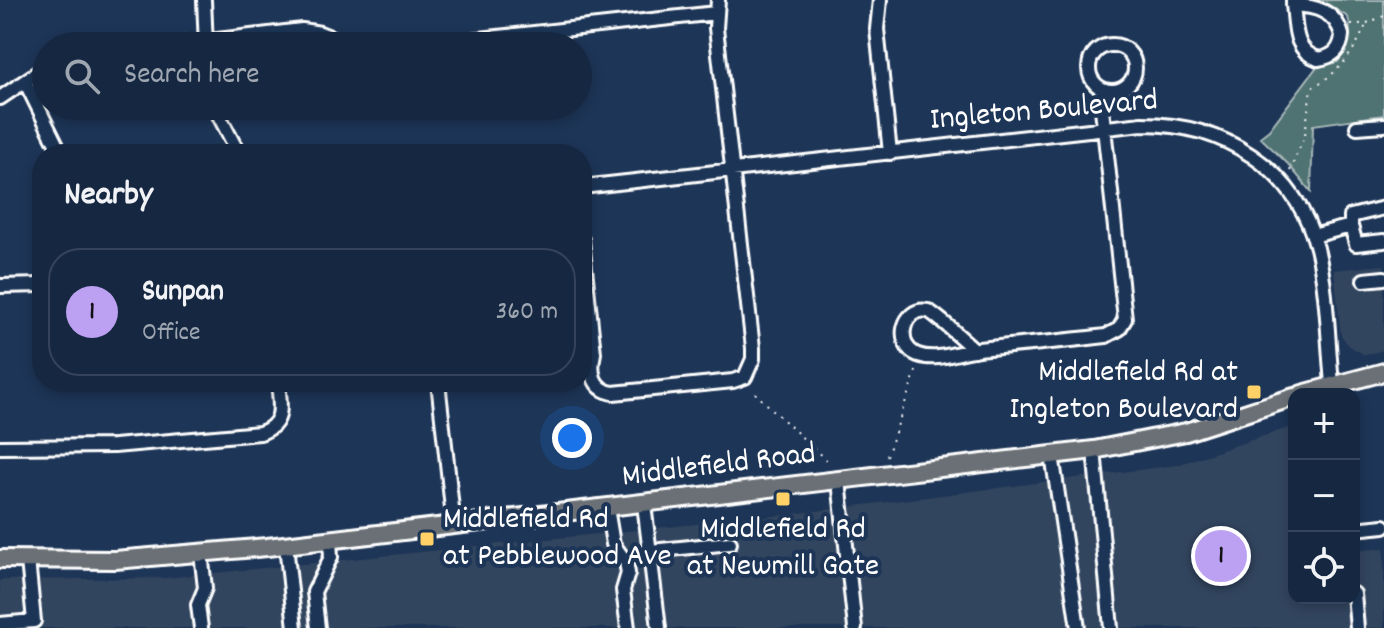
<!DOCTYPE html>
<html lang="en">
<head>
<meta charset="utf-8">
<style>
  body { margin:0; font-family:Dekko,sans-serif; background:#1f3048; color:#f1f3f6 }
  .controls { position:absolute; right:24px; bottom:24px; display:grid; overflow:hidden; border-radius:16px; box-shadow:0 4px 12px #0003 }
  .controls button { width:72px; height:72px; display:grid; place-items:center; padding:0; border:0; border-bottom:2px solid #35445a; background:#162841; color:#f1f3f6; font:40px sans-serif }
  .you { position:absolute; left:572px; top:438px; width:28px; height:28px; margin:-20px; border:6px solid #fff; border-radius:50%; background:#1a73e8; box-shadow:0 0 0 12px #1a73e833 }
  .badge { display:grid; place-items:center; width:52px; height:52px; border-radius:50%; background:#bca0f2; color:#111; font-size:26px; font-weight:700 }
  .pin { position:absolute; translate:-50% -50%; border:4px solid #fff; box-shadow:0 2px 8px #0006 }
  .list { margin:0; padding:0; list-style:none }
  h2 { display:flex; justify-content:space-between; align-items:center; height:104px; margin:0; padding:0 32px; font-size:34px }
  h2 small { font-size:26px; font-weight:400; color:#9ea6b1 }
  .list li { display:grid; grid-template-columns:52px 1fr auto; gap:24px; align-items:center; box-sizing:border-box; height:128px; margin:0 16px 16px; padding:0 16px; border:2px solid #35445a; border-radius:32px }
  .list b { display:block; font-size:30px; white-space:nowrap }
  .list p { margin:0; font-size:26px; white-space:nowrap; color:#9ea6b1 }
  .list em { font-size:26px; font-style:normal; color:#9ea6b1 }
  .icon { flex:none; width:44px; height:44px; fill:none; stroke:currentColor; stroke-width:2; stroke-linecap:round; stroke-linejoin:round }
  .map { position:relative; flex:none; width:1384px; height:628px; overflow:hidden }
  .search { position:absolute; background:#162841; box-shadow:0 4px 12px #0003; left:32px; top:32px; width:560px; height:88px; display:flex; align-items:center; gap:20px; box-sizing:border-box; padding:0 28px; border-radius:44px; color:#9ea6b1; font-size:30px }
  .panel { position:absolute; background:#162841; box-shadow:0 4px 12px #0003; left:32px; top:144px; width:560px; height:248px; border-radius:32px }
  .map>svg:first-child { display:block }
</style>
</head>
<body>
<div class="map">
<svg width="1384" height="628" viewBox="0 0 1384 628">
  <rect width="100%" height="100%" fill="#1d3557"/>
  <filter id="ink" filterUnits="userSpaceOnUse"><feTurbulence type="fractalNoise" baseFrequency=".0125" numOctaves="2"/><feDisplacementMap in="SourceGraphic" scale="16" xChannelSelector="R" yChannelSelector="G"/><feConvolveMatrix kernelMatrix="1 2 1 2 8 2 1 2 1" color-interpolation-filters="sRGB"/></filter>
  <g filter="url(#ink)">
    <path fill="#33455e" d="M 1384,265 L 1384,350 L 1365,355 L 1349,346 L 1341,335 L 1334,270 Z
      M 1294,426 L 1294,598 L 1354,598 L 1354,551 L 1384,548 L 1384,628 L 0,628 L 0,580 L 166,578 L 785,515 L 1177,465 Z"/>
    <path fill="#507272" stroke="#a8b8b8" stroke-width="2" d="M 1319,0 L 1384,0 L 1384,115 L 1313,125 L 1311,192 L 1289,165 L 1260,137 L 1269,130 L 1316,68 L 1338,62 C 1348,46 1353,36 1348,17 Z"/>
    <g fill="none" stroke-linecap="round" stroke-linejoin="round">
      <defs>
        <path id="minor" d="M 204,0 L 206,46
          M 880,0 L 877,29 L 890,153
          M 1293,0 L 1293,5 C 1296,27 1293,50 1318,59 C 1333,57 1341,50 1342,35 C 1335,11 1316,6 1293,5
          M1089 68a23 23 0 1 1 46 0a23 23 0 1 1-46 0Z
          M 166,46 L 302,30 L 320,33 L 353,46
          M 416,46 L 716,13
          M 25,81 L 61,154
          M 0,98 L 46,67
          M 214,106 L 239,154
          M 1357,127 L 1384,125
          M 582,187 L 1142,124 C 1223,124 1295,167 1317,248 C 1328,292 1328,349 1333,394
          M 1351,226 L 1351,216 L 1384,208
          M 1313,236 L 1351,226 L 1356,244 L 1384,241
          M 582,240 L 594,353 C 590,371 592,389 613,393 L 733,381 L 745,377 L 753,359 L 753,348 L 716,28 L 718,0
          M 1364,280 L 1384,278
          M 0,286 L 42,285
          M 975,350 C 966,343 935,313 928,311 C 902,306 894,346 918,355 C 937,362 960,351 979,349 C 1021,345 1064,341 1106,336 L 1119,329 L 1125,319 L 1104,128 L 1101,99 L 1104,90
          M 438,382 L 454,526
          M 0,447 L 114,446 L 260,433 C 286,424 280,405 278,382
          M 1094,450 L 1111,628
          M 1052,455 L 1078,628
          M 839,481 L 855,628
          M 644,504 L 659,628
          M 607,508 L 613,544 L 626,562 L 628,573 L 623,590 L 628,628
          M 1354,529 L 1384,526
          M 286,545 L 295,628
          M 651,551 L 730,543
          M 1354,594 L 1357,628
          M 0,624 L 34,621 L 28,560
          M 201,628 L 198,605 L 205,588 L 201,553
          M 318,628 L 314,592 L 331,557 L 330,540"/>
        <path id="major" d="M 1302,394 L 1384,372
          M 0,559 L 115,560 L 267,547 L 1094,450 L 1186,432 L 1294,397"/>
      </defs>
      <use href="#minor" stroke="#fff" stroke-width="18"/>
      <use href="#major" stroke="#fff" stroke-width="22"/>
      <path stroke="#fff" stroke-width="2" stroke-dasharray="2 6" stroke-linecap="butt" d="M 1351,25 L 1367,23 L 1384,16
        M 1290,171 L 1305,135 L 1311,88 C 1340,73 1354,52 1367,23
        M 755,393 L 828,462
        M 887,456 L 916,371"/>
      <use href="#minor" stroke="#1d3557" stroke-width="12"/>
      <use href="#major" stroke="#6b6f75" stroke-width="16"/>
    </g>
  </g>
  <g fill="#ffd166" stroke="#1d3557" stroke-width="3">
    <rect x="1246" y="384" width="16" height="16" rx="4"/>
    <rect x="775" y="491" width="16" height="16" rx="4"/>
    <rect x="419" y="531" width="16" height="16" rx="4"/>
  </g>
  <g text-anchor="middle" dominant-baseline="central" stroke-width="8" stroke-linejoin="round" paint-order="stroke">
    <g font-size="32" fill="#fff" stroke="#1d3557">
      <text transform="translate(1044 112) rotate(-5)">Ingleton Boulevard</text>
      <text transform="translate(719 467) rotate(-7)">Middlefield Road</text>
    </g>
    <g font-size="32" fill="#fff" stroke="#1d3557" text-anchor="end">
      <text x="1238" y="374">Middlefield Rd at<tspan x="1238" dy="37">Ingleton Boulevard</tspan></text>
      <text x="443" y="521" text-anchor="start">Middlefield Rd<tspan x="443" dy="37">at Pebblewood Ave</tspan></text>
      <text x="783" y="531" text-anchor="middle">Middlefield Rd<tspan x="783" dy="37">at Newmill Gate</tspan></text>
    </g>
  </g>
</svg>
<div class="controls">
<button>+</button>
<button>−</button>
<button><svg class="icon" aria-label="locate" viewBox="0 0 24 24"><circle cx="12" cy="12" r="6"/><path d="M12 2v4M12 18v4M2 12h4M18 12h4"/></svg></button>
</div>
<div class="you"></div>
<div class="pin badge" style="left:1221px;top:556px">1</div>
<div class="search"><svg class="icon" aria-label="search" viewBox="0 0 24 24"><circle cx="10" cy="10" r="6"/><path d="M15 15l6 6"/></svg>Search here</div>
<section class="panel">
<h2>Nearby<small></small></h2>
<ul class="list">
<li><span class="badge">1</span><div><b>Sunpan</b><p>Office</p></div><em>360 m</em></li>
</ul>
</section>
</div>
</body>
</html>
